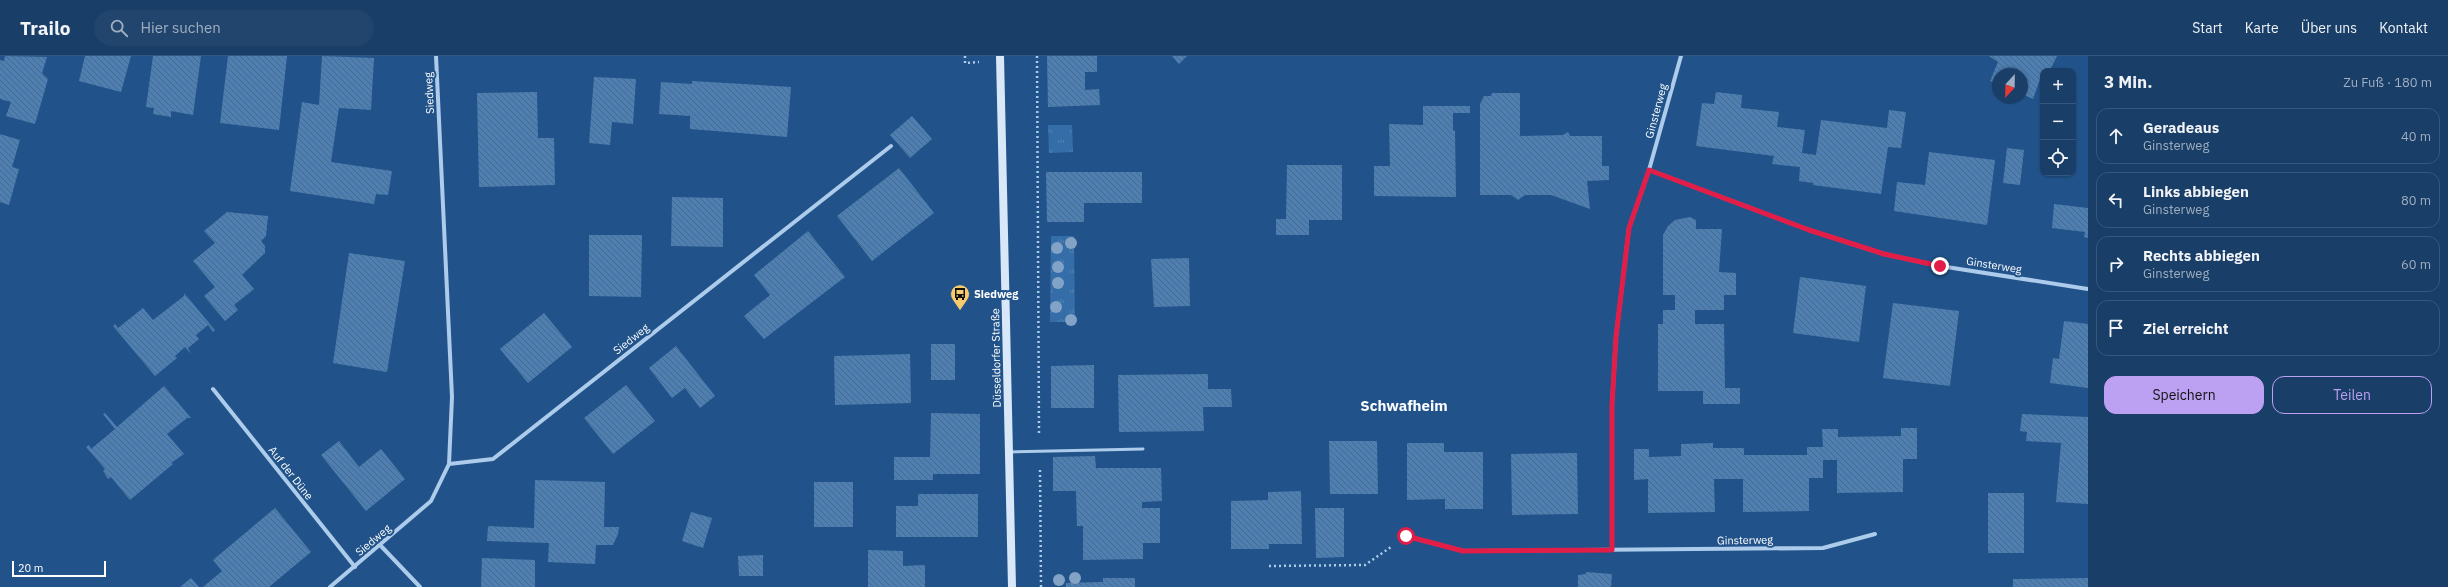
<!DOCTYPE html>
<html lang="de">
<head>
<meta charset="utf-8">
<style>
  body { margin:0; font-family:"IBM Plex Sans",sans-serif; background:#22456e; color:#f1f3f6 }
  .controls { position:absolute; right:12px; top:12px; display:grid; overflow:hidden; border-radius:8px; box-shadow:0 1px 3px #0004 }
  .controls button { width:36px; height:36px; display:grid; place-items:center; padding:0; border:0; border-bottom:1px solid #37577c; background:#193e68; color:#f1f3f6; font:20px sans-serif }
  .compass { position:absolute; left:1992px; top:12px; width:36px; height:36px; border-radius:50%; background:#193e68; box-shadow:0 1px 3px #0004; rotate:202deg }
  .scale { position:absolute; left:12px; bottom:10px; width:94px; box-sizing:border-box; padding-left:4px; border:2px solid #fff; border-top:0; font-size:11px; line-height:14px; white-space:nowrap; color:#fff; -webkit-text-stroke:3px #21538a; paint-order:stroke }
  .stop { position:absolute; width:12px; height:12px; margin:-9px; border:3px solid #e11d48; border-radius:50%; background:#fff }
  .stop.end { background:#e11d48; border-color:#fff; box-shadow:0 1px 4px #0008 }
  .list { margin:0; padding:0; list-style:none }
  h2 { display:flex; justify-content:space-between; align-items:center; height:52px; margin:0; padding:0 16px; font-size:17px }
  h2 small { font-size:13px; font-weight:400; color:#9faec0 }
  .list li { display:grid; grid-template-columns:26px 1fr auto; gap:12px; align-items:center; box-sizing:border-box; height:56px; margin:0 8px 8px; padding:0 8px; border:1px solid #37577c; border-radius:12px }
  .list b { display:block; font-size:15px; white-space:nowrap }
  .list p { margin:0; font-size:13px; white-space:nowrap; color:#9faec0 }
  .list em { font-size:13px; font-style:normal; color:#9faec0 }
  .actions { display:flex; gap:8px; padding:12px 16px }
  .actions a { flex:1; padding:9px 0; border:1px solid #bca0f2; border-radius:12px; text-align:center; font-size:14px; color:#bca0f2 }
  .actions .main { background:#bca0f2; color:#111 }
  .icon { flex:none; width:22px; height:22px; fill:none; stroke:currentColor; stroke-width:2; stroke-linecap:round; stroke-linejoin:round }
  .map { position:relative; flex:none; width:2088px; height:531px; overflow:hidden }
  header { display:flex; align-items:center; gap:24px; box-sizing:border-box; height:56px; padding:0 20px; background:#193e68; border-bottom:1px solid #37577c }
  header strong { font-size:19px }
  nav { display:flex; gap:22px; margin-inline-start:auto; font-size:14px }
  .search { width:280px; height:36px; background:#22456e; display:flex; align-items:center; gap:10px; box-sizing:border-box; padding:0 14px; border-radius:22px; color:#9faec0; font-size:15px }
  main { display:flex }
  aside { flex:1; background:#193e68 }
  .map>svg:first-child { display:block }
</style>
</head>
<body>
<header>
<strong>Trailo</strong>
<div class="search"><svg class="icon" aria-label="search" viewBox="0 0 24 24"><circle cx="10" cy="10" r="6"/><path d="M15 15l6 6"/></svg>Hier suchen</div>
<nav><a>Start</a><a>Karte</a><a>Über uns</a><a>Kontakt</a></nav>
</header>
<main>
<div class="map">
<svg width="2088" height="531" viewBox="0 0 2088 531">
  <defs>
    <pattern id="grass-tufts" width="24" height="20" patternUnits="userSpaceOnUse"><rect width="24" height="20" fill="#346da7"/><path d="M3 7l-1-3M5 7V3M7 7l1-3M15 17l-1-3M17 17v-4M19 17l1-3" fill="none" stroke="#5283b4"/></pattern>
    <pattern id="building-back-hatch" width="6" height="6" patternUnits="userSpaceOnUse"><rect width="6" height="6" fill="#4d7fb3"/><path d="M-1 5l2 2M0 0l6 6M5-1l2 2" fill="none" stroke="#4d6885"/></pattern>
  </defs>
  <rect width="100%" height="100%" fill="#21538a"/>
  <path fill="url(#grass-tufts)" d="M 1048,69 L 1072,69 L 1073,96 L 1049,97 Z
    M 1051,180 L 1074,180 L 1075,266 L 1050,266 Z"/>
  <path fill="url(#building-back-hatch)" d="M 5,0 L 47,1 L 42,17 L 48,23 L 35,68 L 6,60 L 11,46 L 0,43 L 0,4 L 4,5 Z
    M 85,0 L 131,0 L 121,36 L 79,25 Z
    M 153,0 L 201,0 L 193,59 L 171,55 L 171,61 L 153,58 L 154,52 L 146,51 Z
    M 228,0 L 287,0 L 279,74 L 220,67 Z
    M 322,0 L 374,2 L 371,54 L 339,52 L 331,106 L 392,115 L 388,139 L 376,138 L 374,148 L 290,135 L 302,46 L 319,49 Z
    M 1047,0 L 1097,0 L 1097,16 L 1085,16 L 1085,34 L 1099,33 L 1100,49 L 1048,51 Z
    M 1172,0 L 1187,0 L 1179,8 Z
    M 1989,0 L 2057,0 L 2051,12 L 2043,15 L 2033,43 L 2022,38 L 2022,18 L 1998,18 L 1998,28 L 1990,25 L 1998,6 Z
    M 594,21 L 636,23 L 633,68 L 612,66 L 610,89 L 589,87 Z
    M 692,25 L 791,31 L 787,81 L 690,73 L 690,60 L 659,58 L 661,26 L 692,28 Z
    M 537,36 L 538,82 L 554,82 L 555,129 L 479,131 L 477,37 Z
    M 1716,36 L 1742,39 L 1741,52 L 1779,56 L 1777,71 L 1805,74 L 1802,97 L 1816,99 L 1821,64 L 1887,72 L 1889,54 L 1906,56 L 1901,92 L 1888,91 L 1881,138 L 1813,129 L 1813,127 L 1799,125 L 1800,111 L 1772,108 L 1774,100 L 1696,90 L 1702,47 L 1714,48 Z
    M 1492,37 L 1520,37 L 1520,80 L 1563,79 L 1568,76 L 1570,80 L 1602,80 L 1602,110 L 1609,110 L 1609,124 L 1587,125 L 1590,153 L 1551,139 L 1525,139 L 1518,144 L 1511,139 L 1480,139 L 1480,48 L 1484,40 L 1491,40 Z
    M 1423,50 L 1470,50 L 1470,57 L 1453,57 L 1453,75 L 1455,74 L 1456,141 L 1374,140 L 1374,110 L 1390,110 L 1389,68 L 1423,69 Z
    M 912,60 L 932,83 L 910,102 L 890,79 Z
    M 0,78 L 20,84 L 12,111 L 19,113 L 9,149 L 0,146 Z
    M 2007,92 L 2024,94 L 2020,129 L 2003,127 Z
    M 1929,96 L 1995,104 L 1987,169 L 1894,155 L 1897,126 L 1925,129 Z
    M 1287,109 L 1342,109 L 1342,164 L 1309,164 L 1309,179 L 1276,179 L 1276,163 L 1286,163 Z
    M 899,112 L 934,157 L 872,205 L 837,160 Z
    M 1046,116 L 1142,116 L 1142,147 L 1084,147 L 1084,166 L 1047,166 Z
    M 672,141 L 723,142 L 723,191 L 671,190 Z
    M 2054,148 L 2088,152 L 2088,182 L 2084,181 L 2085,176 L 2052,172 Z
    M 227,156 L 268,160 L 266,180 L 261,185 L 265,190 L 265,197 L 242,219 L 254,233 L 234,249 L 238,254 L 225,265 L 204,240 L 215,231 L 193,205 L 215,187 L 204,175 Z
    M 1690,161 L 1696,164 L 1696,173 L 1722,173 L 1719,216 L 1736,217 L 1736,239 L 1724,239 L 1724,254 L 1695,254 L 1695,268 L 1724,268 L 1725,332 L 1740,332 L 1740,348 L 1703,348 L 1703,335 L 1658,335 L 1658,268 L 1663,268 L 1663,254 L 1675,254 L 1675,239 L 1663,239 L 1663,179 L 1668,170 L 1675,164 Z
    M 808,175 L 845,221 L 764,283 L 744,260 L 770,239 L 754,219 Z
    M 589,179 L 642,179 L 641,241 L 589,240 Z
    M 349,197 L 405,205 L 387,316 L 333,307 Z
    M 1189,202 L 1190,250 L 1154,251 L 1151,203 Z
    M 1800,221 L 1866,230 L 1859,286 L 1793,277 Z
    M 184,237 L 215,274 L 213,276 L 208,269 L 196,279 L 199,283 L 188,292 L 191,298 L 185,291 L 175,300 L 177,302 L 155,320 L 113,270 L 115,268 L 118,272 L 143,252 L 153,264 L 184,240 Z
    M 1893,247 L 1959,255 L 1950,330 L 1883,322 Z
    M 544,257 L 572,291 L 528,327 L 500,293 Z
    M 2064,265 L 2088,268 L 2088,332 L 2050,327 L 2053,302 L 2059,303 Z
    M 931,288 L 955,288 L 955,324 L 931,324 Z
    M 676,290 L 715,340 L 700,352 L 685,332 L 672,342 L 649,312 Z
    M 910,298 L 911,347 L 835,349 L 834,300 Z
    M 1094,309 L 1094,352 L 1051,352 L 1051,310 Z
    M 1208,318 L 1208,333 L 1231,333 L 1232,351 L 1203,351 L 1204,375 L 1119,376 L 1118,319 Z
    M 626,329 L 655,365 L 613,398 L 584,362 Z
    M 164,330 L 191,362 L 187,362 L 167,378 L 184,398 L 171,407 L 173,408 L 130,444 L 111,421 L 108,423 L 103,415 L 105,413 L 86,391 L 89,389 L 91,393 L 115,373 L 103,358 L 105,357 L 117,371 Z
    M 931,357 L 980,358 L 980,418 L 933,418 L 933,424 L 894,424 L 894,401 L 930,401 Z
    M 2022,358 L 2088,361 L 2088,448 L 2056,446 L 2061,387 L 2026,385 L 2027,376 L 2020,375 Z
    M 1901,372 L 1917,372 L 1917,403 L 1903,403 L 1903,436 L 1837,437 L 1837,404 L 1823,404 L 1823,422 L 1809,422 L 1809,455 L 1743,456 L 1743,423 L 1714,423 L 1715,456 L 1648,457 L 1648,423 L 1634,424 L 1634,393 L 1649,393 L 1649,401 L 1681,400 L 1681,388 L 1713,387 L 1713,392 L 1744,392 L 1744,399 L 1807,399 L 1807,391 L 1823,391 L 1822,373 L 1838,373 L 1838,381 L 1901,380 Z
    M 339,385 L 359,411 L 381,393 L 405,423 L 366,455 L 321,399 Z
    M 1329,385 L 1377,385 L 1378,438 L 1330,438 Z
    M 1407,387 L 1444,387 L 1444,396 L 1483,396 L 1483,453 L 1445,453 L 1445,443 L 1407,444 Z
    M 1577,397 L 1578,458 L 1512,459 L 1511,398 Z
    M 1095,400 L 1096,412 L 1161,412 L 1162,445 L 1142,446 L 1142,452 L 1160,452 L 1160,487 L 1143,487 L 1143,503 L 1083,504 L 1083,470 L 1077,470 L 1076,435 L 1053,435 L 1053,401 Z
    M 535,424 L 605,426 L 604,471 L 619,471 L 618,478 L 613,489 L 596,489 L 595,508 L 548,506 L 549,487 L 487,485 L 488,470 L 534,472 Z
    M 814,426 L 853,426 L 853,471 L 814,471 Z
    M 1301,435 L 1302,488 L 1269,488 L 1269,493 L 1231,493 L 1231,445 L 1268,444 L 1268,436 Z
    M 1988,437 L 2024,437 L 2024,497 L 1988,497 Z
    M 918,438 L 978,438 L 978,481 L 896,481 L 896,450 L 918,450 Z
    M 275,452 L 311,496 L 269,531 L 203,531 L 222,515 L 213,504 Z
    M 1315,452 L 1344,452 L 1344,501 L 1316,502 Z
    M 691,456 L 712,462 L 703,492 L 682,485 Z
    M 868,494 L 903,495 L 903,510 L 925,509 L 925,531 L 868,531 Z
    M 763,499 L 763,520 L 739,520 L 738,500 Z
    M 482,502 L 535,504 L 535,531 L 481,531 Z
    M 1586,516 L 1612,518 L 1611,531 L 1578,531 L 1578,519 L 1586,518 Z
    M 191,522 L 199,531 L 180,531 Z
    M 1103,522 L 1135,522 L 1135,531 L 1066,531 L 1066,527 L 1103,526 Z
    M 2088,522 L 2088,531 L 2013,531 L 2013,523 Z"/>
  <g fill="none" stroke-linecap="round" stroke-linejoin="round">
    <path stroke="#adcbeb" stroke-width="2.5" stroke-dasharray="2 3" stroke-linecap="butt" d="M 965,0 L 965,7 L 979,6
      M 1037,0 L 1039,377
      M 1040,414 L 1041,531
      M 1269,510 L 1365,509 L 1391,491"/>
    <path stroke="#adcbeb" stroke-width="3" d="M 1010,396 L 1143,393"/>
    <path stroke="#adcbeb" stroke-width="4" d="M 436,0 L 452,341 L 449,408
      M 1649,114 L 1809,174 L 1884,198 L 1940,210 L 2088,233
      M 213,333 L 355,511
      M 1406,480 L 1463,495 L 1823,492 L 1875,478
      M 381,490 L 420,531
      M 1612,494 L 1612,349 L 1616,281 L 1629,172 L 1649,114 L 1681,0
      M 330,531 L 431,445 L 449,408 L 493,403 L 891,90"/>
    <path stroke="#d8e8f8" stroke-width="8" d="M 1000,0 L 1012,531"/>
  </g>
  <g fill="#82a3c6">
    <circle cx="1071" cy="187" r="6"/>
    <circle cx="1057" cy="192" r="6"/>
    <circle cx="1058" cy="211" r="6"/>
    <circle cx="1058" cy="227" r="6"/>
    <circle cx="1056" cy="251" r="6"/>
    <circle cx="1071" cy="264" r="6"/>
    <circle cx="1075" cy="522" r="6"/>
    <circle cx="1059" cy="524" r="6"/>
  </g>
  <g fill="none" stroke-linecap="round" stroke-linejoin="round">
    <path stroke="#e11d48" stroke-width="5" d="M 1406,480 L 1463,495 L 1612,494 L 1612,349 L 1616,281 L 1629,172 L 1649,114 L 1809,174 L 1884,198 L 1940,210"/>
  </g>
  <defs>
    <symbol id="bus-pin" viewBox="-11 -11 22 30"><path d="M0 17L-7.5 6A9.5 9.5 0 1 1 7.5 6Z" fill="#f8ca6e" stroke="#21538a"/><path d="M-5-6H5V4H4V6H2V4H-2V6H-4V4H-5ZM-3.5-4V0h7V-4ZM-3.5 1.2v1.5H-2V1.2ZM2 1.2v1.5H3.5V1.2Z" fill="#111"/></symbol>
  </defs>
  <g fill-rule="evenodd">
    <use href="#bus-pin" x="949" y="227" width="22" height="30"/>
  </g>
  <g text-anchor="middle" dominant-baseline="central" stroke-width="4" stroke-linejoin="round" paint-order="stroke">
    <g font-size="11" fill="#fff" stroke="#21538a">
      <text transform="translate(429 37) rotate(-93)">Siedweg</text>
      <text transform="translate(1656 55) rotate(-75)">Ginsterweg</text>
      <text transform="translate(1994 209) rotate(9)">Ginsterweg</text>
      <text transform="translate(631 283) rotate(-38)">Siedweg</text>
      <text transform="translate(996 302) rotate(-91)">Düsseldorfer Straße</text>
      <text transform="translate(291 417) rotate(52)">Auf der Düne</text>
      <text transform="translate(373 484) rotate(-40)">Siedweg</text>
      <text transform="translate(1745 484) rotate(-1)">Ginsterweg</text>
    </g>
    <g font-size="11" font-weight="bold" fill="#fff" stroke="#21538a" text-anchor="start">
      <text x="974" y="238">Siedweg</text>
    </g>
    <g font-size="15" font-weight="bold" fill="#fff" stroke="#21538a">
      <text x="1404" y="349">Schwafheim</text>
    </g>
  </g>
</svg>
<div class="controls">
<button>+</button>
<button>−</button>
<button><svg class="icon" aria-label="locate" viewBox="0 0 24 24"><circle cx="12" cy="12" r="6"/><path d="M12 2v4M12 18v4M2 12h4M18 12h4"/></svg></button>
</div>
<svg class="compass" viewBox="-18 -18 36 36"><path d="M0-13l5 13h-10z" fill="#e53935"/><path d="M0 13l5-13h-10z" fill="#9faec0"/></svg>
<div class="scale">20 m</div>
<div class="stop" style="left:1406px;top:480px"></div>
<div class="stop end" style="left:1940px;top:210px"></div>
</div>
<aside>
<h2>3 Min.<small>Zu Fuß · 180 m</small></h2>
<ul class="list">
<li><svg class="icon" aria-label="ahead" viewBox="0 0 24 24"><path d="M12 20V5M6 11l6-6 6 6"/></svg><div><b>Geradeaus</b><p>Ginsterweg</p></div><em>40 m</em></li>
<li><svg class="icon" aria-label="left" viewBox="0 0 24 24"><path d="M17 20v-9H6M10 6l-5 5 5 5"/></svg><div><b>Links abbiegen</b><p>Ginsterweg</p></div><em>80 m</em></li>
<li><svg class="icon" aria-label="right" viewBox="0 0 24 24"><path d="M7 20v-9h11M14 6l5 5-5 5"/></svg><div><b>Rechts abbiegen</b><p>Ginsterweg</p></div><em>60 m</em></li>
<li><svg class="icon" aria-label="arrive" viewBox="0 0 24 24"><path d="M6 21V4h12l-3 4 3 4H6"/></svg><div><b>Ziel erreicht</b></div></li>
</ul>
<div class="actions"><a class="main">Speichern</a><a>Teilen</a></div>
</aside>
</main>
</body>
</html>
